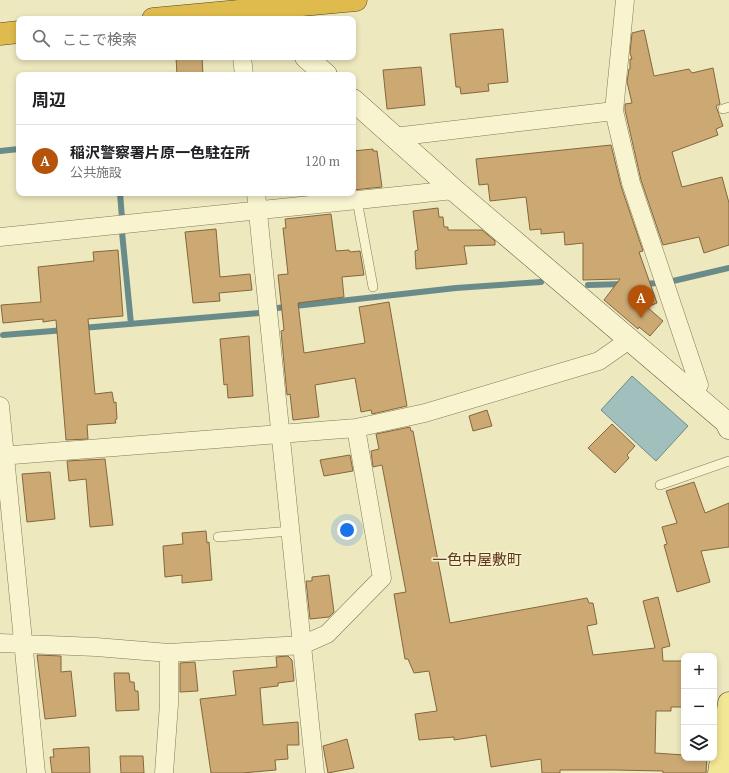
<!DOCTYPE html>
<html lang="ja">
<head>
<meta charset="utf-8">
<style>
  body { margin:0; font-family:"PT Serif","Noto Sans JP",serif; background:#f6f6f6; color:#202124 }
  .controls { position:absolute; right:12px; bottom:12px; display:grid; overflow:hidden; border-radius:8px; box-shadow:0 2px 6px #0003 }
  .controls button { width:36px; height:36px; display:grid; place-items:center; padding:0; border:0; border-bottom:1px solid #e0e0e0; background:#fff; color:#202124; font:20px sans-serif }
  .you { position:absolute; left:347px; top:530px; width:14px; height:14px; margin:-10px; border:3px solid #fff; border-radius:50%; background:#1a73e8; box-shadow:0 0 0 6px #1a73e833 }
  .badge { display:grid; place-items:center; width:26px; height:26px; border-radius:50%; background:#b45309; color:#fff; font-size:13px; font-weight:700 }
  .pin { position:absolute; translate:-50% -33px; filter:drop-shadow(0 1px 2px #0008) }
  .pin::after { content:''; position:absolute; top:21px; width:14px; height:12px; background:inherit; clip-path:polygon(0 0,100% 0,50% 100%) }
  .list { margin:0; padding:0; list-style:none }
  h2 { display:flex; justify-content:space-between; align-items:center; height:52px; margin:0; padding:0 16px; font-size:17px }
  h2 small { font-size:13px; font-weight:400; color:#757577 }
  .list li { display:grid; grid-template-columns:26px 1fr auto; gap:12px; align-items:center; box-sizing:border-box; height:72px; padding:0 16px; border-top:1px solid #e0e0e0 }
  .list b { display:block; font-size:15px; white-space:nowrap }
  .list p { margin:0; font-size:13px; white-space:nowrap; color:#757577 }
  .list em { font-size:13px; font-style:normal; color:#757577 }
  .icon { flex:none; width:22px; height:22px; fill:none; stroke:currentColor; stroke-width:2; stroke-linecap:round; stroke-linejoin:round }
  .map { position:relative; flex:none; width:729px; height:773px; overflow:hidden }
  .search { position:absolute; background:#fff; box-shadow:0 2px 6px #0003; left:16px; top:16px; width:340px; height:44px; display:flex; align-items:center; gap:10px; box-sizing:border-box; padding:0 14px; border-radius:8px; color:#757577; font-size:15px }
  .panel { position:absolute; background:#fff; box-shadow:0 2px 6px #0003; left:16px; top:72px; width:340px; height:124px; border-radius:8px }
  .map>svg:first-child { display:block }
</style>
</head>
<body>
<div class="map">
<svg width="729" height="773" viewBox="0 0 729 773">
  <rect width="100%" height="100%" fill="#ede8be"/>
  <path fill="#a1bfbc" stroke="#698c8a" d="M 632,376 L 688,426 L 656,461 L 601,410 Z"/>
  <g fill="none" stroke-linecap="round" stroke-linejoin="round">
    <path stroke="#698c8a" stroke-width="6" d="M 0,151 L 19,149
      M 120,193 L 122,218
      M 122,232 L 131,324
      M 673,281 L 729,268
      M 642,284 L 659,283
      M 588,285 L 623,284
      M 277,308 L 456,288 L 541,282
      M 82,328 L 259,313
      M 3,335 L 65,330"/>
  </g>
  <path fill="#cca973" stroke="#84673d" d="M 503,29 L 508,82 L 488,84 L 489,91 L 461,94 L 460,87 L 456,87 L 450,34 Z
    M 644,30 L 654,76 L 689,69 L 692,73 L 713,68 L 720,104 L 716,106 L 723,126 L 716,129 L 718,135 L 672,152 L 682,187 L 722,177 L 729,203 L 729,245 L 704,253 L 699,237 L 663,245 L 641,180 L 625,110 L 625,104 L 632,103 L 627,82 L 629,69 L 630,69 L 630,59 L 632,59 L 630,53 L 632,33 Z
    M 176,57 L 202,57 L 203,75 L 177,75 Z
    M 421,67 L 425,105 L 387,109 L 383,70 Z
    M 611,145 L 621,186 L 643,251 L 639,252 L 657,303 L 647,307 L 663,321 L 650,336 L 639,327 L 638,329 L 604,300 L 620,279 L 583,280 L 583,243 L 565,245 L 564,232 L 541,234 L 541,229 L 530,230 L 526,197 L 490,201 L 488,184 L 479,185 L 476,159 Z
    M 373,149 L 373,151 L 377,151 L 382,187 L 353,190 L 353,151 Z
    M 438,208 L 439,217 L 443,217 L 444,227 L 448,227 L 448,230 L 482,230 L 495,241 L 495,245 L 464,246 L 467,264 L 416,269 L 415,251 L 418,250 L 413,211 Z
    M 331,214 L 336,251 L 349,250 L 350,252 L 360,251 L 364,275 L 342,277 L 344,297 L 298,303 L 304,353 L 365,343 L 359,307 L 389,302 L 407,406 L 372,414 L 371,410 L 361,412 L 355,378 L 315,385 L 319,417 L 293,420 L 290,394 L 287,395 L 281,331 L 284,330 L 278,275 L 288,274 L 283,228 L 286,228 L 285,219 Z
    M 216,229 L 220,277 L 250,274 L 252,290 L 219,293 L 220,301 L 193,303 L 185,232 Z
    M 118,250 L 123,316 L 88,319 L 95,394 L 112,392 L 114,403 L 116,402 L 117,419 L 115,420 L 116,423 L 87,425 L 88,439 L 66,440 L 56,320 L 43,322 L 43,319 L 3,323 L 1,305 L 41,302 L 38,267 L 94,261 L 93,252 Z
    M 249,336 L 253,396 L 228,398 L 227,384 L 224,385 L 220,339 Z
    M 487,410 L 492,426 L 473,431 L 469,416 Z
    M 612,424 L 635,446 L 627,455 L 629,458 L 615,473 L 588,448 Z
    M 410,427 L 411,431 L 413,431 L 450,623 L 587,598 L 589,603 L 593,603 L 597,624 L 587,626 L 593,655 L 655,648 L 643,601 L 658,597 L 670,646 L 662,648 L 663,661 L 683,661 L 684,707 L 671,707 L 671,711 L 656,711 L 655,753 L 684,755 L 684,758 L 707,758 L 706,773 L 663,773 L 663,771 L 615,770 L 560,770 L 560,773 L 542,773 L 541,759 L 491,767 L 486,735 L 454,740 L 454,737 L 419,740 L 415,714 L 437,711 L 429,671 L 414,673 L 408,659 L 405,659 L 394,594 L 406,592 L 382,465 L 373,467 L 371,451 L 379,449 L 376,434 Z
    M 350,455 L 353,471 L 324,476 L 320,460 Z
    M 105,459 L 113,525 L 90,527 L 86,479 L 69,481 L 67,461 Z
    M 50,472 L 55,519 L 27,522 L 22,474 Z
    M 694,482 L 705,513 L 729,503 L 729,547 L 701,551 L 710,582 L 677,592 L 664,545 L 667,544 L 662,527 L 677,523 L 666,491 Z
    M 206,531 L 207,543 L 209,542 L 212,580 L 182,583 L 182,575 L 165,577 L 163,546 L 183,544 L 182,533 Z
    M 329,575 L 334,612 L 329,617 L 310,619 L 306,581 L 312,581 L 312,577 Z
    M 37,655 L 61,656 L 61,672 L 71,671 L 76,716 L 45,719 Z
    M 288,656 L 292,660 L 294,681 L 278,683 L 278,686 L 260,688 L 263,725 L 298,722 L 299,745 L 287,745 L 288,759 L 275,760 L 276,770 L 242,773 L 211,773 L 200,699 L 236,695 L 233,671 L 277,667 L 276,657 Z
    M 195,662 L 198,691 L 180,692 L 180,663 Z
    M 114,673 L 129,673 L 130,682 L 134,682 L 135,691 L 138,691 L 139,710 L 116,711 Z
    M 347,739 L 354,768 L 328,773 L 323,746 Z
    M 89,747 L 90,773 L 52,773 L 50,757 L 54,757 L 53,749 Z
    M 120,756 L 143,756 L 144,773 L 121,773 Z"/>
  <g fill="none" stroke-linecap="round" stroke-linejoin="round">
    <defs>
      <path id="lane" d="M 723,109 L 729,107
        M 357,200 L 373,287
        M 660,485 L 729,461
        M 218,537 L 291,531"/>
      <path id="street" d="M 625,0 L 614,111 L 631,183 L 699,385 L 694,394
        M 242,57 L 244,75
        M 394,137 L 614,111
        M 256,193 L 315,773
        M 0,237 L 454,190
        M 0,406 L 36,773
        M 0,456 L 356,428 L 425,413 L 599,361 L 629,340
        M 0,643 L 96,647 L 169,653 L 302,645 L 327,634 L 382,578 L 356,428
        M 164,773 L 169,704 L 169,653"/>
      <path id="secondary" d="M 306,57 L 326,75
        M 353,100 L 454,190 L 726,422 L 729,428"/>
      <path id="primary" d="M 719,773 L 729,703"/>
      <path id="highway" d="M 153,19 L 356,0
        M 0,34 L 19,32"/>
    </defs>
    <use href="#lane" stroke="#857957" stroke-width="10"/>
    <use href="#street" stroke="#857957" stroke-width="19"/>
    <use href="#secondary" stroke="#67593a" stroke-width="23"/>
    <use href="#primary" stroke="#53452b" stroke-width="23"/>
    <use href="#highway" stroke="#53452b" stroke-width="23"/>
    <use href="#lane" stroke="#f8f4d0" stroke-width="9"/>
    <use href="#street" stroke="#f8f4d0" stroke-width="18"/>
    <use href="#secondary" stroke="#f8f4d0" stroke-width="22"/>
    <use href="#primary" stroke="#f2e794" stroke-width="22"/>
    <use href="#highway" stroke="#debb4c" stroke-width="22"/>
  </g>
  <g text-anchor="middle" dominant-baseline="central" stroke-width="3" stroke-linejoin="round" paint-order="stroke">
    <g font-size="15" fill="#61371b" stroke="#f5f1cd">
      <text x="477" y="559">一色中屋敷町</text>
    </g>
  </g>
</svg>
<div class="controls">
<button>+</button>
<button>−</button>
<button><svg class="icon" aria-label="layers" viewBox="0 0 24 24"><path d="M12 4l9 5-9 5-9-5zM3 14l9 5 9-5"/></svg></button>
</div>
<div class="you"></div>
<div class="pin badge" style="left:641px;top:318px">A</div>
<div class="search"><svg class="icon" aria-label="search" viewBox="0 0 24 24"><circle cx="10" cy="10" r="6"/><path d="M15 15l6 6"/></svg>ここで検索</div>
<section class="panel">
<h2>周辺<small></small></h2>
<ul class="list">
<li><span class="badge">A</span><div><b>稲沢警察署片原一色駐在所</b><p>公共施設</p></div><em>120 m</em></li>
</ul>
</section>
</div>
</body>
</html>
